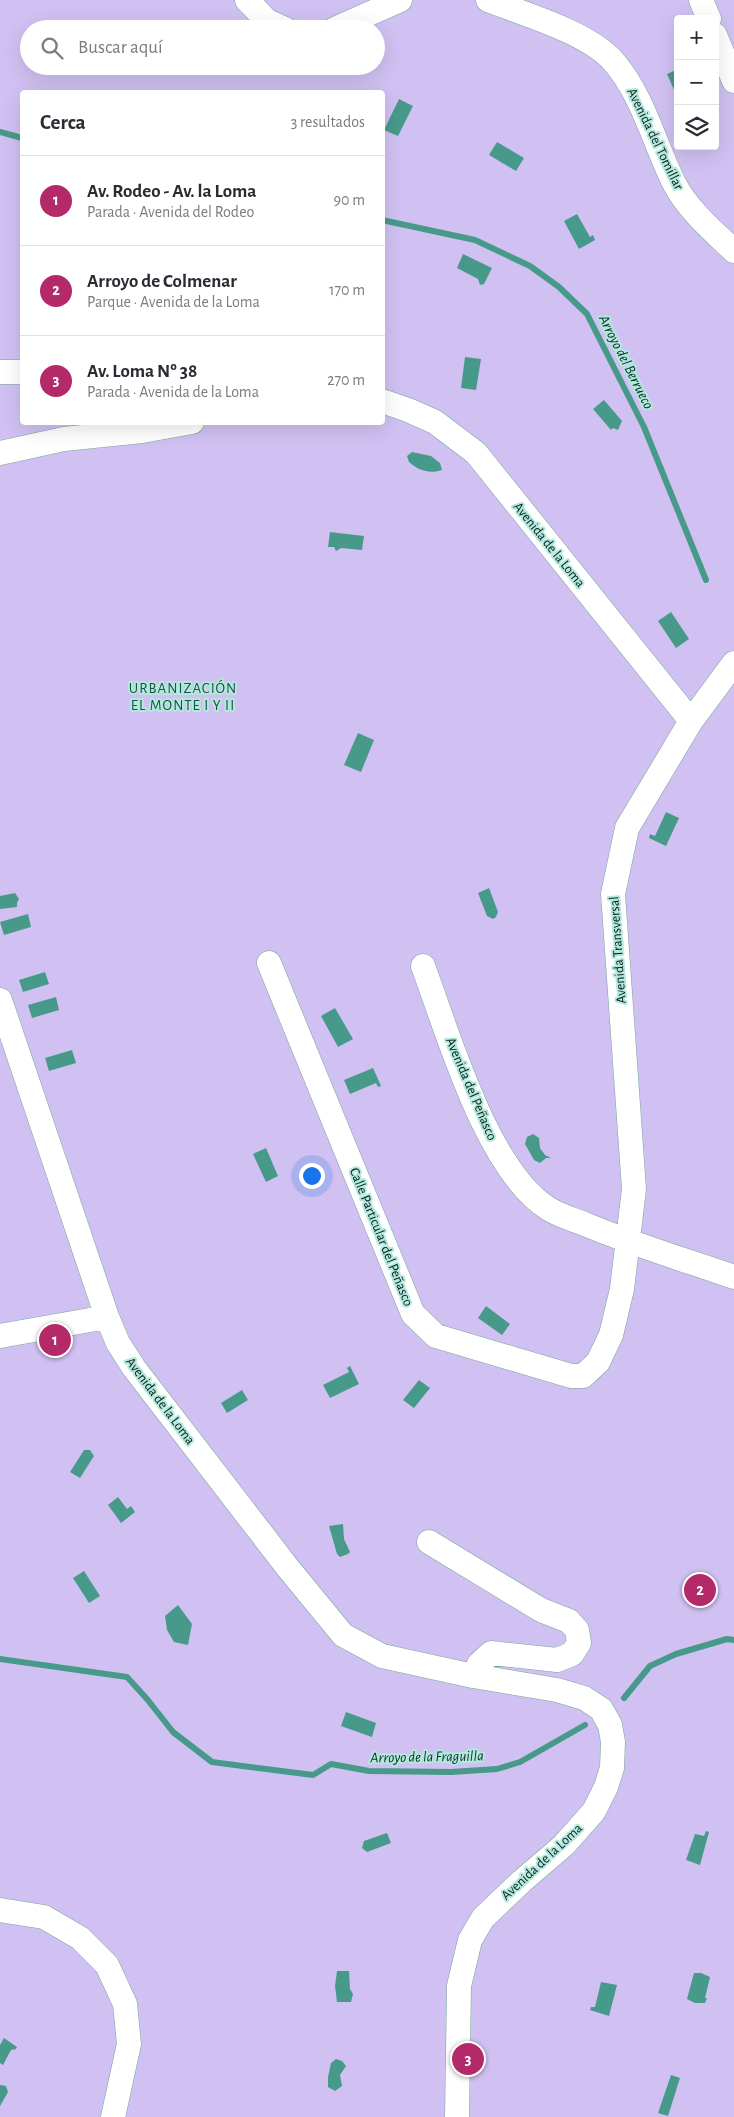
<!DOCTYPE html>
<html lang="es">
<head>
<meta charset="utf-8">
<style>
  body { margin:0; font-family:"Alegreya Sans",sans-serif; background:#f7f7f7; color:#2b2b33 }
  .controls { position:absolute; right:15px; top:15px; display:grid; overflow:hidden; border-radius:5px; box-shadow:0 5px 20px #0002 }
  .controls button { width:45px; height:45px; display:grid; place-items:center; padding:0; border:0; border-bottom:1px solid #e1e1e2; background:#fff; color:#2b2b33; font:25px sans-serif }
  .you { position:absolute; left:311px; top:1175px; width:18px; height:18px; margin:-12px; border:4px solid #fff; border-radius:50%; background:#1a73e8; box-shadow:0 0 0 8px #1a73e833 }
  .badge { display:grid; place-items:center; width:32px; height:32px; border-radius:50%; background:#b42967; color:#fff; font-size:16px; font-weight:700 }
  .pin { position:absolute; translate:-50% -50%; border:2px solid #fff; box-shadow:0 1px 5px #0006 }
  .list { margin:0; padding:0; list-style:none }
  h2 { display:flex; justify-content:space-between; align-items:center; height:65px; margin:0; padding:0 20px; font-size:21px }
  h2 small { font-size:16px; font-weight:400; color:#7c7c81 }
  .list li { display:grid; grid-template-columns:32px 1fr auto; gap:15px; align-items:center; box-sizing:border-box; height:90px; padding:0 20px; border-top:1px solid #e1e1e2 }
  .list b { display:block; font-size:19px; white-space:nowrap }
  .list p { margin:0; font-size:16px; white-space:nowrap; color:#7c7c81 }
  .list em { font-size:16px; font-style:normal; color:#7c7c81 }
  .icon { flex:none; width:28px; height:28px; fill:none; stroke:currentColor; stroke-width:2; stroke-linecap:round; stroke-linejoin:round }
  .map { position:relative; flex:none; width:734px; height:2117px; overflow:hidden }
  .search { position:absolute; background:#fff; box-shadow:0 5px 20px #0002; left:20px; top:20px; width:365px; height:55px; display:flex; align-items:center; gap:12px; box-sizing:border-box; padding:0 18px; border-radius:28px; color:#7c7c81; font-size:19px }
  .panel { position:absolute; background:#fff; box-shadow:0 5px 20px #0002; left:20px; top:90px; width:365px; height:335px; border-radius:5px }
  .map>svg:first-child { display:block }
</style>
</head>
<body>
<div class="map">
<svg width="734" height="2117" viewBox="0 0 734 2117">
  <rect width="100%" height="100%" fill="#b3e8dc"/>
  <path fill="#d0c1f2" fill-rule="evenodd" d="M 0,0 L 734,0 L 734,2117 L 0,2117 ZM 678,19 L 715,19 L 715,146 L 678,146 ZM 29,29 L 376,29 L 376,66 L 29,66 ZM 22,92 L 382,92 L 382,422 L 22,422 Z"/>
  <path fill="#479a8a" d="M 678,69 L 678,99 L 667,74 Z
    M 399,99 L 413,106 L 398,136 L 384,130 Z
    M 497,142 L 524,158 L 516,171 L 489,155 Z
    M 577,214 L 590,237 L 593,235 L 595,240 L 579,249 L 564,221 Z
    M 463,254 L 492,268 L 484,284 L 480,285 L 478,279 L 457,268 Z
    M 465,357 L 481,359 L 476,390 L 461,388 Z
    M 604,400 L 622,421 L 618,430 L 613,428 L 611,430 L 593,409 Z
    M 412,452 L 431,456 L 440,463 L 442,470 C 430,474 419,471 409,462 L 407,456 Z
    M 330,532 L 364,536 L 362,550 L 341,548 L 336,551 L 334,547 L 328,547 Z
    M 671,612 L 689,639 L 676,648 L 658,621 Z
    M 358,733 L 374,740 L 361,772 L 344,765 Z
    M 666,812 L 679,818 L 666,846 L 649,838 L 650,834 L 655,836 Z
    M 489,888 L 498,912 L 496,917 L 493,919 L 487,916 L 478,893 Z
    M 15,893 L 19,899 L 17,903 L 17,907 L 0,909 L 0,896 Z
    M 28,914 L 31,927 L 4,935 L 0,922 Z
    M 45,972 L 49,984 L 23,992 L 19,980 Z
    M 56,997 L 59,1010 L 32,1018 L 28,1005 Z
    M 335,1008 L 353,1039 L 338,1047 L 321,1016 Z
    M 72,1050 L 76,1063 L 49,1071 L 45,1058 Z
    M 373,1068 L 381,1086 L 378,1087 L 376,1083 L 350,1094 L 344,1080 Z
    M 533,1134 L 539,1138 L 540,1148 L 545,1155 L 551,1158 L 546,1158 L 540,1163 L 534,1160 L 525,1144 L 527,1137 Z
    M 266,1148 L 278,1176 L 266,1182 L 253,1154 Z
    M 486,1306 L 510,1324 L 502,1335 L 478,1318 Z
    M 350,1366 L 359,1384 L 330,1398 L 323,1385 L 349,1372 L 347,1368 Z
    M 419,1380 L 430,1388 L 414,1408 L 403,1400 Z
    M 242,1390 L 248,1400 L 227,1413 L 221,1403 Z
    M 84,1450 L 90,1450 L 94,1456 L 80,1478 L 70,1472 Z
    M 118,1497 L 127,1509 L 131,1506 L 135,1512 L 121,1523 L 108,1505 Z
    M 343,1524 L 344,1539 L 350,1552 L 348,1554 L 340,1557 L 337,1554 L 329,1526 Z
    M 84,1571 L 100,1596 L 89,1603 L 73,1578 Z
    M 178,1605 L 192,1624 L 188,1645 L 174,1642 L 167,1630 L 165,1616 Z
    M 346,1712 L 376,1723 L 372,1737 L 341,1726 Z
    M 706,1831 L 709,1832 L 700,1865 L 686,1860 L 695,1834 L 704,1836 Z
    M 387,1833 L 391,1843 L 367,1852 L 362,1848 L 364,1841 Z
    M 337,1971 L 349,1971 L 350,1989 L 353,1994 L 351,2002 L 337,2002 L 335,1986 Z
    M 694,1973 L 701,1973 L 710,1977 L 705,1998 L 707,1998 L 705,2003 L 695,2003 L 687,1999 Z
    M 601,1982 L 617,1985 L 609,2016 L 590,2010 L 591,2007 L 595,2007 Z
    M 4,2038 L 17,2047 L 16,2049 L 11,2050 L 3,2065 L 0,2063 L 0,2045 Z
    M 336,2059 L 342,2061 L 346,2066 L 340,2075 L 342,2086 L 335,2091 L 328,2087 L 328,2077 L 331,2063 Z
    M 671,2075 L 680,2078 L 668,2116 L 658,2113 Z
    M 0,2085 L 6,2086 L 8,2092 L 0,2106 Z"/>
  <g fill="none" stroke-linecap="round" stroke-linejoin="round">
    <path stroke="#479a8a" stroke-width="6" d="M 0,132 L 22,138
      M 382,220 L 475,240 L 530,266 L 559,287 L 587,314 L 644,427 L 706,580
      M 0,1659 L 127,1677 L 147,1699 L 173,1732 L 212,1762 L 313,1775 L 331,1764 L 369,1771 L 451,1772 L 497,1769 L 520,1762 L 585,1725
      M 624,1698 L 650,1666 L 676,1654 L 727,1639 L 734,1640"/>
    <defs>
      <path id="minor" d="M 247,0 L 267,21 L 285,29
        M 488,0 C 524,14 587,32 613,61 C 642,93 655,145 674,183 C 688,210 712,230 734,251
        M 701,0 L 709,19
        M 335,29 L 400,0
        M 715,35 L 734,81
        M 0,372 L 22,372
        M 382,401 L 408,410 L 435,422 L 476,453 L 691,721
        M 0,453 L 64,439 L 142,431 L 192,422
        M 269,963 L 413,1314 L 436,1336 L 571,1376 L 583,1376 L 598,1362 L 611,1335 L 622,1289 L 634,1189 L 613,894 L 627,828 L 691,721 L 734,663
        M 423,966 C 448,1033 487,1171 549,1209 C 560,1216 575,1220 587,1225 C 635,1245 685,1260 734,1277
        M 0,1000 L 107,1317 L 118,1343 L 134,1368 L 288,1568 L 343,1635 L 382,1656 L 473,1676 L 557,1690 L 584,1698 L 601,1709 L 610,1725 L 613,1742 L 612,1768 L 606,1787 L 594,1811 L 564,1845 L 522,1881 L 483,1918 L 470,1940 L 459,1986 L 457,2117
        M 0,1336 L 107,1317
        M 429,1542 L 541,1610 L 569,1621 L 577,1630 L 579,1643 L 572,1654 L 557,1660 L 491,1653 L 479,1664 L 473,1676
        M 0,1910 L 44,1917 L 80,1938 L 107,1965 L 125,2004 L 129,2044 L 113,2117"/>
    </defs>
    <use href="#minor" stroke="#74a89d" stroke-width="25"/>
    <use href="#minor" stroke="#fff" stroke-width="24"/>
  </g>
  <g text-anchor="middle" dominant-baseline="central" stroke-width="4" stroke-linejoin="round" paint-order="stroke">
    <g font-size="14" fill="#0c211d" stroke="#b3e8dc">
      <text transform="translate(655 139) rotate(64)">Avenida del Tomillar</text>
      <text transform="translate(549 545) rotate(51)">Avenida de la Loma</text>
      <text transform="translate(618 950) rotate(-94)">Avenida Transversal</text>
      <text transform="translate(471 1089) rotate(67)">Avenida del Peñasco</text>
      <text transform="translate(381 1237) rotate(68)">Calle Particular del Peñasco</text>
      <text transform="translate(160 1401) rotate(53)">Avenida de la Loma</text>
      <text transform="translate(542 1862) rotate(-43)">Avenida de la Loma</text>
    </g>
    <g font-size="15" font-style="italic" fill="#07312a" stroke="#b3e8dc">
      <text transform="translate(626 362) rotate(63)">Arroyo del Berrueco</text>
      <text transform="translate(427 1757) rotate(-1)">Arroyo de la Fraguilla</text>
    </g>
    <g font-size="15" letter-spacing="1" fill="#1f5249" stroke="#b3e8dc">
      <text x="183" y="688">URBANIZACIÓN<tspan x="183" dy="17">EL MONTE I Y II</tspan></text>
    </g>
  </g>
</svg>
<div class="controls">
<button>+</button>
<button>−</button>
<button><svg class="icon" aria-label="layers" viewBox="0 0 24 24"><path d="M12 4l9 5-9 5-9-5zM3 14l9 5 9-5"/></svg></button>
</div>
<div class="you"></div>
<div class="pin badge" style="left:55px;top:1340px">1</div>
<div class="pin badge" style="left:700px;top:1590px">2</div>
<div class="pin badge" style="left:468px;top:2059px">3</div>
<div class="search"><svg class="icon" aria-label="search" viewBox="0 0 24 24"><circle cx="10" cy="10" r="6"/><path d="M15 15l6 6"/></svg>Buscar aquí</div>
<section class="panel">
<h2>Cerca<small>3 resultados</small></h2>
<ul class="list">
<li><span class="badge">1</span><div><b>Av. Rodeo - Av. la Loma</b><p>Parada · Avenida del Rodeo</p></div><em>90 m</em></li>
<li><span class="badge">2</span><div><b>Arroyo de Colmenar</b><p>Parque · Avenida de la Loma</p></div><em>170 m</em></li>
<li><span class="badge">3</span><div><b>Av. Loma Nº 38</b><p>Parada · Avenida de la Loma</p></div><em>270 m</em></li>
</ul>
</section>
</div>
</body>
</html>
